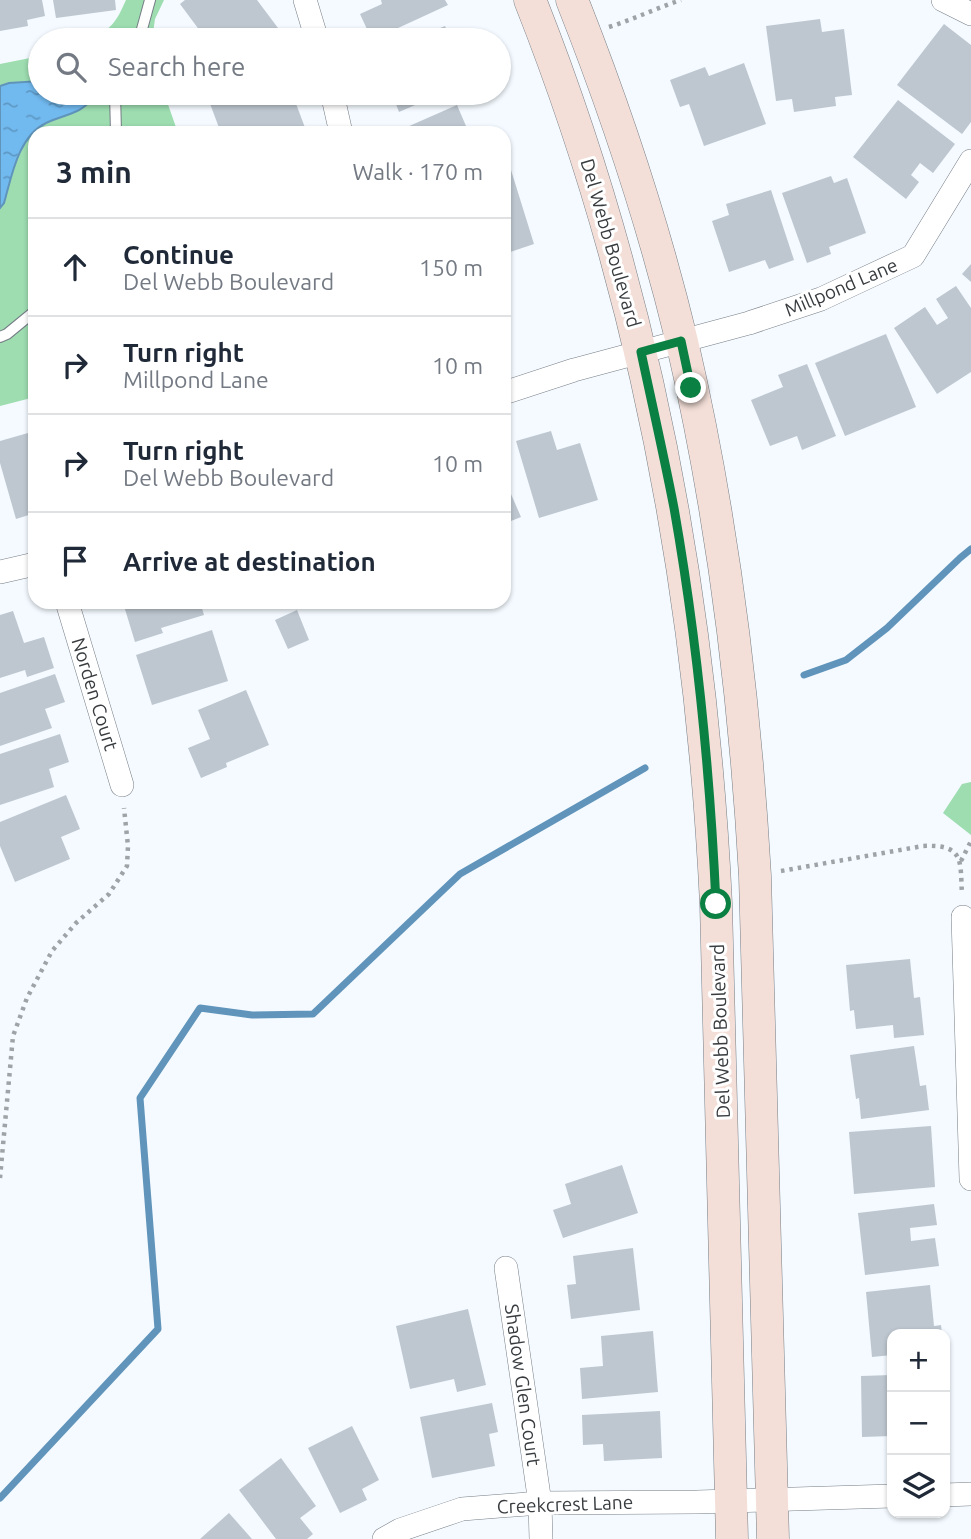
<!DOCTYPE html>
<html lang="en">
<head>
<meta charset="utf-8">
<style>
  body { margin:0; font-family:Ubuntu,sans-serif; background:#f6f6f7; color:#1f2937 }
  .controls { position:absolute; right:21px; bottom:21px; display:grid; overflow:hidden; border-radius:14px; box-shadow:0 2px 5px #0004 }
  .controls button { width:63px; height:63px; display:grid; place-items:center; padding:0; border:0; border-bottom:2px solid #e0e1e3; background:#fff; color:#1f2937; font:35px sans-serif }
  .stop { position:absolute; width:21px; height:21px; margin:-16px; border:5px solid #0b8043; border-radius:50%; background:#fff }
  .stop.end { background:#0b8043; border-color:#fff; box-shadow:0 2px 7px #0008 }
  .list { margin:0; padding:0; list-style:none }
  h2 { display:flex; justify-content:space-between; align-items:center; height:91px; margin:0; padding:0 28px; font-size:30px }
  h2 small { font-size:23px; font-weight:400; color:#747a83 }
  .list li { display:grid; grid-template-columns:46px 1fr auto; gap:21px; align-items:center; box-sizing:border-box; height:98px; padding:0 28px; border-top:2px solid #e0e1e3 }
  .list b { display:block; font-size:26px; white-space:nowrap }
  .list p { margin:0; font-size:23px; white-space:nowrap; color:#747a83 }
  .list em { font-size:23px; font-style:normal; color:#747a83 }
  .icon { flex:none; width:38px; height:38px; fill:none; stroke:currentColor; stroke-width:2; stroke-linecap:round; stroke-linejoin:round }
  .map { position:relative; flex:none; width:971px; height:1539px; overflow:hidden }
  .search { position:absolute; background:#fff; box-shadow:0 2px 5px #0004; left:28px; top:28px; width:483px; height:77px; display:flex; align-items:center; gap:18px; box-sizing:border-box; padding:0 24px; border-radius:38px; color:#747a83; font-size:26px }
  .panel { position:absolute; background:#fff; box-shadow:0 2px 5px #0004; left:28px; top:126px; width:483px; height:483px; border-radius:21px }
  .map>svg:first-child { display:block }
</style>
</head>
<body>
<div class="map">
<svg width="971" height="1539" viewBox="0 0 971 1539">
  <defs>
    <pattern id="water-ripples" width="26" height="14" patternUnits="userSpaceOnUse" patternTransform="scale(1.75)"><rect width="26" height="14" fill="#71baf0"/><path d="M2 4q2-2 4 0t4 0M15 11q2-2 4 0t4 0" fill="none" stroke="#5e98c4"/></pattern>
  </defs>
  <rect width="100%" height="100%" fill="#f4faff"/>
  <path fill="#9dddb0" d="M 126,0 L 164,0 L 155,19 L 152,40 L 90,40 C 111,29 116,23 126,0 Z
    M 40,56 L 40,93 L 164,93 L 178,133 L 35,133 L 35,397 L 0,406 L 0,64 Z
    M 971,782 L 971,835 L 943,813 L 962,784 Z"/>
  <path fill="url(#water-ripples)" stroke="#6094bb" stroke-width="2" d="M 40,81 L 40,93 L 84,93 L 90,102 C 86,105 82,109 77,111 C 67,116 56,118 46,123 C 18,137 12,175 4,203 L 0,208 L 0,86 L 9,83 Z"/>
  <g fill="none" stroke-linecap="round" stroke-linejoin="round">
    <path stroke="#6094bb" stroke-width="7" d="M 804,675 L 846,660 L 887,628 L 960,558 L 971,549
      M 0,1498 L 158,1329 L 140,1098 L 200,1008 L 252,1015 L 313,1014 L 460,874 L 645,768"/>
  </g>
  <path fill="#bec7d0" d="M 0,0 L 42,0 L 45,16 L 27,20 L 28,26 L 0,31 Z
    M 53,0 L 115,0 L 116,10 L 56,18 Z
    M 185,0 L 257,0 L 278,28 L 262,40 L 197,40 L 203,35 L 180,4 Z
    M 381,0 L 445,0 L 448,5 L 372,40 L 360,14 L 382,4 Z
    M 820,19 L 822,32 L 844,29 L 852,95 L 835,97 L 836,106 L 794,112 L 792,99 L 776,101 L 766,26 Z
    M 944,24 L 971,45 L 971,122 L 962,134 L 897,85 Z
    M 445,26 L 451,40 L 411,40 Z
    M 744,63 L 766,124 L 704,146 L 689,104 L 680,107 L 670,80 L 705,67 L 709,76 Z
    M 206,93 L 292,93 L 307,133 L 221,133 Z
    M 387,93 L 443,93 L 399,112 L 394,99 L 390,100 Z
    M 898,100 L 955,144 L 933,173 L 920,163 L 911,175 L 919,182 L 906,199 L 853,157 Z
    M 457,105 L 469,133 L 409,133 L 407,127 Z
    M 511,170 L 534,244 L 504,254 L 504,173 Z
    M 831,176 L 834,183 L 847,178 L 866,233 L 829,247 L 831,254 L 807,263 L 782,193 Z
    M 771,190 L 794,260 L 769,269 L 765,260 L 729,272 L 712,221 L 729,215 L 726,204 Z
    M 971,264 L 971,282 L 962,274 Z
    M 956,286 L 971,308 L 971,372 L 937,394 L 894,328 L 925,307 L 937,325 L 948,318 L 936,299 Z
    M 886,334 L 916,407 L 845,436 L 815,363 Z
    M 807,364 L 836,436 L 802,450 L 797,436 L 770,446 L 751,400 L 783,387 L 778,375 Z
    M 35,431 L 35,513 L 16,519 L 0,463 L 0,441 Z
    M 551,431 L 557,450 L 580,443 L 598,500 L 539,518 L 516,441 Z
    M 504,478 L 521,517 L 504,524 Z
    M 130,602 L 200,602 L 204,615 L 161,628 L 163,633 L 135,642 L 124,606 L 131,604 Z
    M 271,602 L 287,602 L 273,608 Z
    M 297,610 L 309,640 L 288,649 L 275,620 Z
    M 13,611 L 24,643 L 44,637 L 54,668 L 27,677 L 25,670 L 0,678 L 0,615 Z
    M 212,630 L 228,681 L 152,705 L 136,655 Z
    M 55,674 L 65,702 L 45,709 L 52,728 L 0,746 L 0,693 Z
    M 246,690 L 269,745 L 226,763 L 227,767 L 201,778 L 188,748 L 210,739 L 198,710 Z
    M 60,734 L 69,762 L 49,769 L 54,787 L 0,805 L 0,754 Z
    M 66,795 L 80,829 L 61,837 L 70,859 L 15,882 L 0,846 L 0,822 Z
    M 910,959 L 914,998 L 920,997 L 924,1035 L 894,1038 L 893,1025 L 856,1029 L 854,1010 L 850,1011 L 846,965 Z
    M 914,1046 L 920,1086 L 926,1085 L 929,1110 L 861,1119 L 859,1098 L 856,1099 L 850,1055 Z
    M 931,1126 L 935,1187 L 854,1194 L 849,1132 Z
    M 622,1165 L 638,1213 L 563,1238 L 553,1210 L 571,1204 L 565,1184 Z
    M 934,1204 L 937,1225 L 910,1228 L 911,1241 L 935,1238 L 939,1266 L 865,1275 L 858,1213 Z
    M 633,1248 L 640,1310 L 571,1319 L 567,1285 L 576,1284 L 573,1256 Z
    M 930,1285 L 934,1326 L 941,1325 L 942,1334 L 892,1334 L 892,1355 L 872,1357 L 866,1292 Z
    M 468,1309 L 486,1385 L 457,1392 L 454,1379 L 410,1389 L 396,1326 Z
    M 653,1331 L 658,1392 L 582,1399 L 580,1368 L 603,1366 L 601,1336 Z
    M 892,1375 L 892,1436 L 862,1437 L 861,1376 Z
    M 492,1403 L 498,1432 L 489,1434 L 495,1466 L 432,1478 L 420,1417 Z
    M 660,1411 L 662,1458 L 604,1461 L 603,1444 L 583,1445 L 582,1415 Z
    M 352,1426 L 379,1480 L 362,1489 L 367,1500 L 340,1513 L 308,1448 Z
    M 281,1458 L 316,1506 L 300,1518 L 313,1534 L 307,1539 L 276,1539 L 239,1490 Z
    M 229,1513 L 252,1539 L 200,1539 Z"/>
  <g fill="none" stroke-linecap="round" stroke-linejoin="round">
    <defs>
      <path id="lane" d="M 139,40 L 150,0
        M 115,93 L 116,133
        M 0,337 L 7,334 L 35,311"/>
      <path id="street" d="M 305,0 L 317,40
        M 943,0 L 971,14
        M 332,93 L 341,133
        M 504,393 L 574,370 L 749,323 L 821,299 L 913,256 L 971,161
        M 0,572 L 35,564
        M 67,602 L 122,785
        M 963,917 L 971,1179
        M 506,1268 L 540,1503 L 541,1539
        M 945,1495 L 971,1494
        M 384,1539 L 400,1530 L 462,1509 L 540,1503 L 697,1502 L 892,1496"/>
      <path id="secondary" d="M 530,0 C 645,290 701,593 716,904 L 732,1539
        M 572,0 C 616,111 654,226 682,342 C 722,514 745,699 755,876 L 773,1539"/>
    </defs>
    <use href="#lane" stroke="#767e86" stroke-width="12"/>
    <use href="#street" stroke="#767e86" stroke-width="24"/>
    <use href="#secondary" stroke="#767e86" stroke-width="33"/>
    <path stroke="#9da3a7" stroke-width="4.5" stroke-dasharray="3.5 5" stroke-linecap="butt" d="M 609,27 C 634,19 657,8 681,0
      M 961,861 L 971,841
      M 781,871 L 923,846 C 965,844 960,861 962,895
      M 0,1178 L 13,1036 L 27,998 L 52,951 L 76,923 L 109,894 L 127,866 L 128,846 L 124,808"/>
    <use href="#lane" stroke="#fff" stroke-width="10"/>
    <use href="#street" stroke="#fff" stroke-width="23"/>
    <use href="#secondary" stroke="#f4dfd8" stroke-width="32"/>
  </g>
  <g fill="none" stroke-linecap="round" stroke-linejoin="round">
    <path stroke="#0b8043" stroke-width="9" d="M 691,388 L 681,341 L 641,352 C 652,404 664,456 674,508 C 697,639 710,771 716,904"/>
  </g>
  <g text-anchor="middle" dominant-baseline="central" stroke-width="6" stroke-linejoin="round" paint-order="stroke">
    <g font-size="19" fill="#383c3f" stroke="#fff">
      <text transform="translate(611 243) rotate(74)">Del Webb Boulevard</text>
      <text transform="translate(841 287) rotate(-23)">Millpond Lane</text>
      <text transform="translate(95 694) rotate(73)">Norden Court</text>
      <text transform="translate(720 1031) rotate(-92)">Del Webb Boulevard</text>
      <text transform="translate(523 1385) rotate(82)">Shadow Glen Court</text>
      <text transform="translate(565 1504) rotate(-2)">Creekcrest Lane</text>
    </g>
  </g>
</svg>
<div class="controls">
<button>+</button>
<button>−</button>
<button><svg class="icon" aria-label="layers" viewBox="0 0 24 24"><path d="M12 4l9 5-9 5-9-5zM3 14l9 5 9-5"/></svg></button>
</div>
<div class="stop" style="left:716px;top:904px"></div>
<div class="stop end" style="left:691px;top:388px"></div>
<div class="search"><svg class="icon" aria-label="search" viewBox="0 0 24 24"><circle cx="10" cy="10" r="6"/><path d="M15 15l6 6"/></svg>Search here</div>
<section class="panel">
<h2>3 min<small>Walk · 170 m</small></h2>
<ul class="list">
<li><svg class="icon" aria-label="ahead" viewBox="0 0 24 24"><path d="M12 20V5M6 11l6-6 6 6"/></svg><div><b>Continue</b><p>Del Webb Boulevard</p></div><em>150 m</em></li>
<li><svg class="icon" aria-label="right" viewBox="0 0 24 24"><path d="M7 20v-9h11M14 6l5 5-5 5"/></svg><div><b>Turn right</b><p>Millpond Lane</p></div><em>10 m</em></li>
<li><svg class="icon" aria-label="right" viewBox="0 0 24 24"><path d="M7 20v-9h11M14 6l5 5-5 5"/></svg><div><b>Turn right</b><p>Del Webb Boulevard</p></div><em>10 m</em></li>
<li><svg class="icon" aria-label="arrive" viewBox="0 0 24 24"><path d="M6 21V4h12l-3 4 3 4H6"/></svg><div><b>Arrive at destination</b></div></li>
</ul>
</section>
</div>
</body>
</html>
